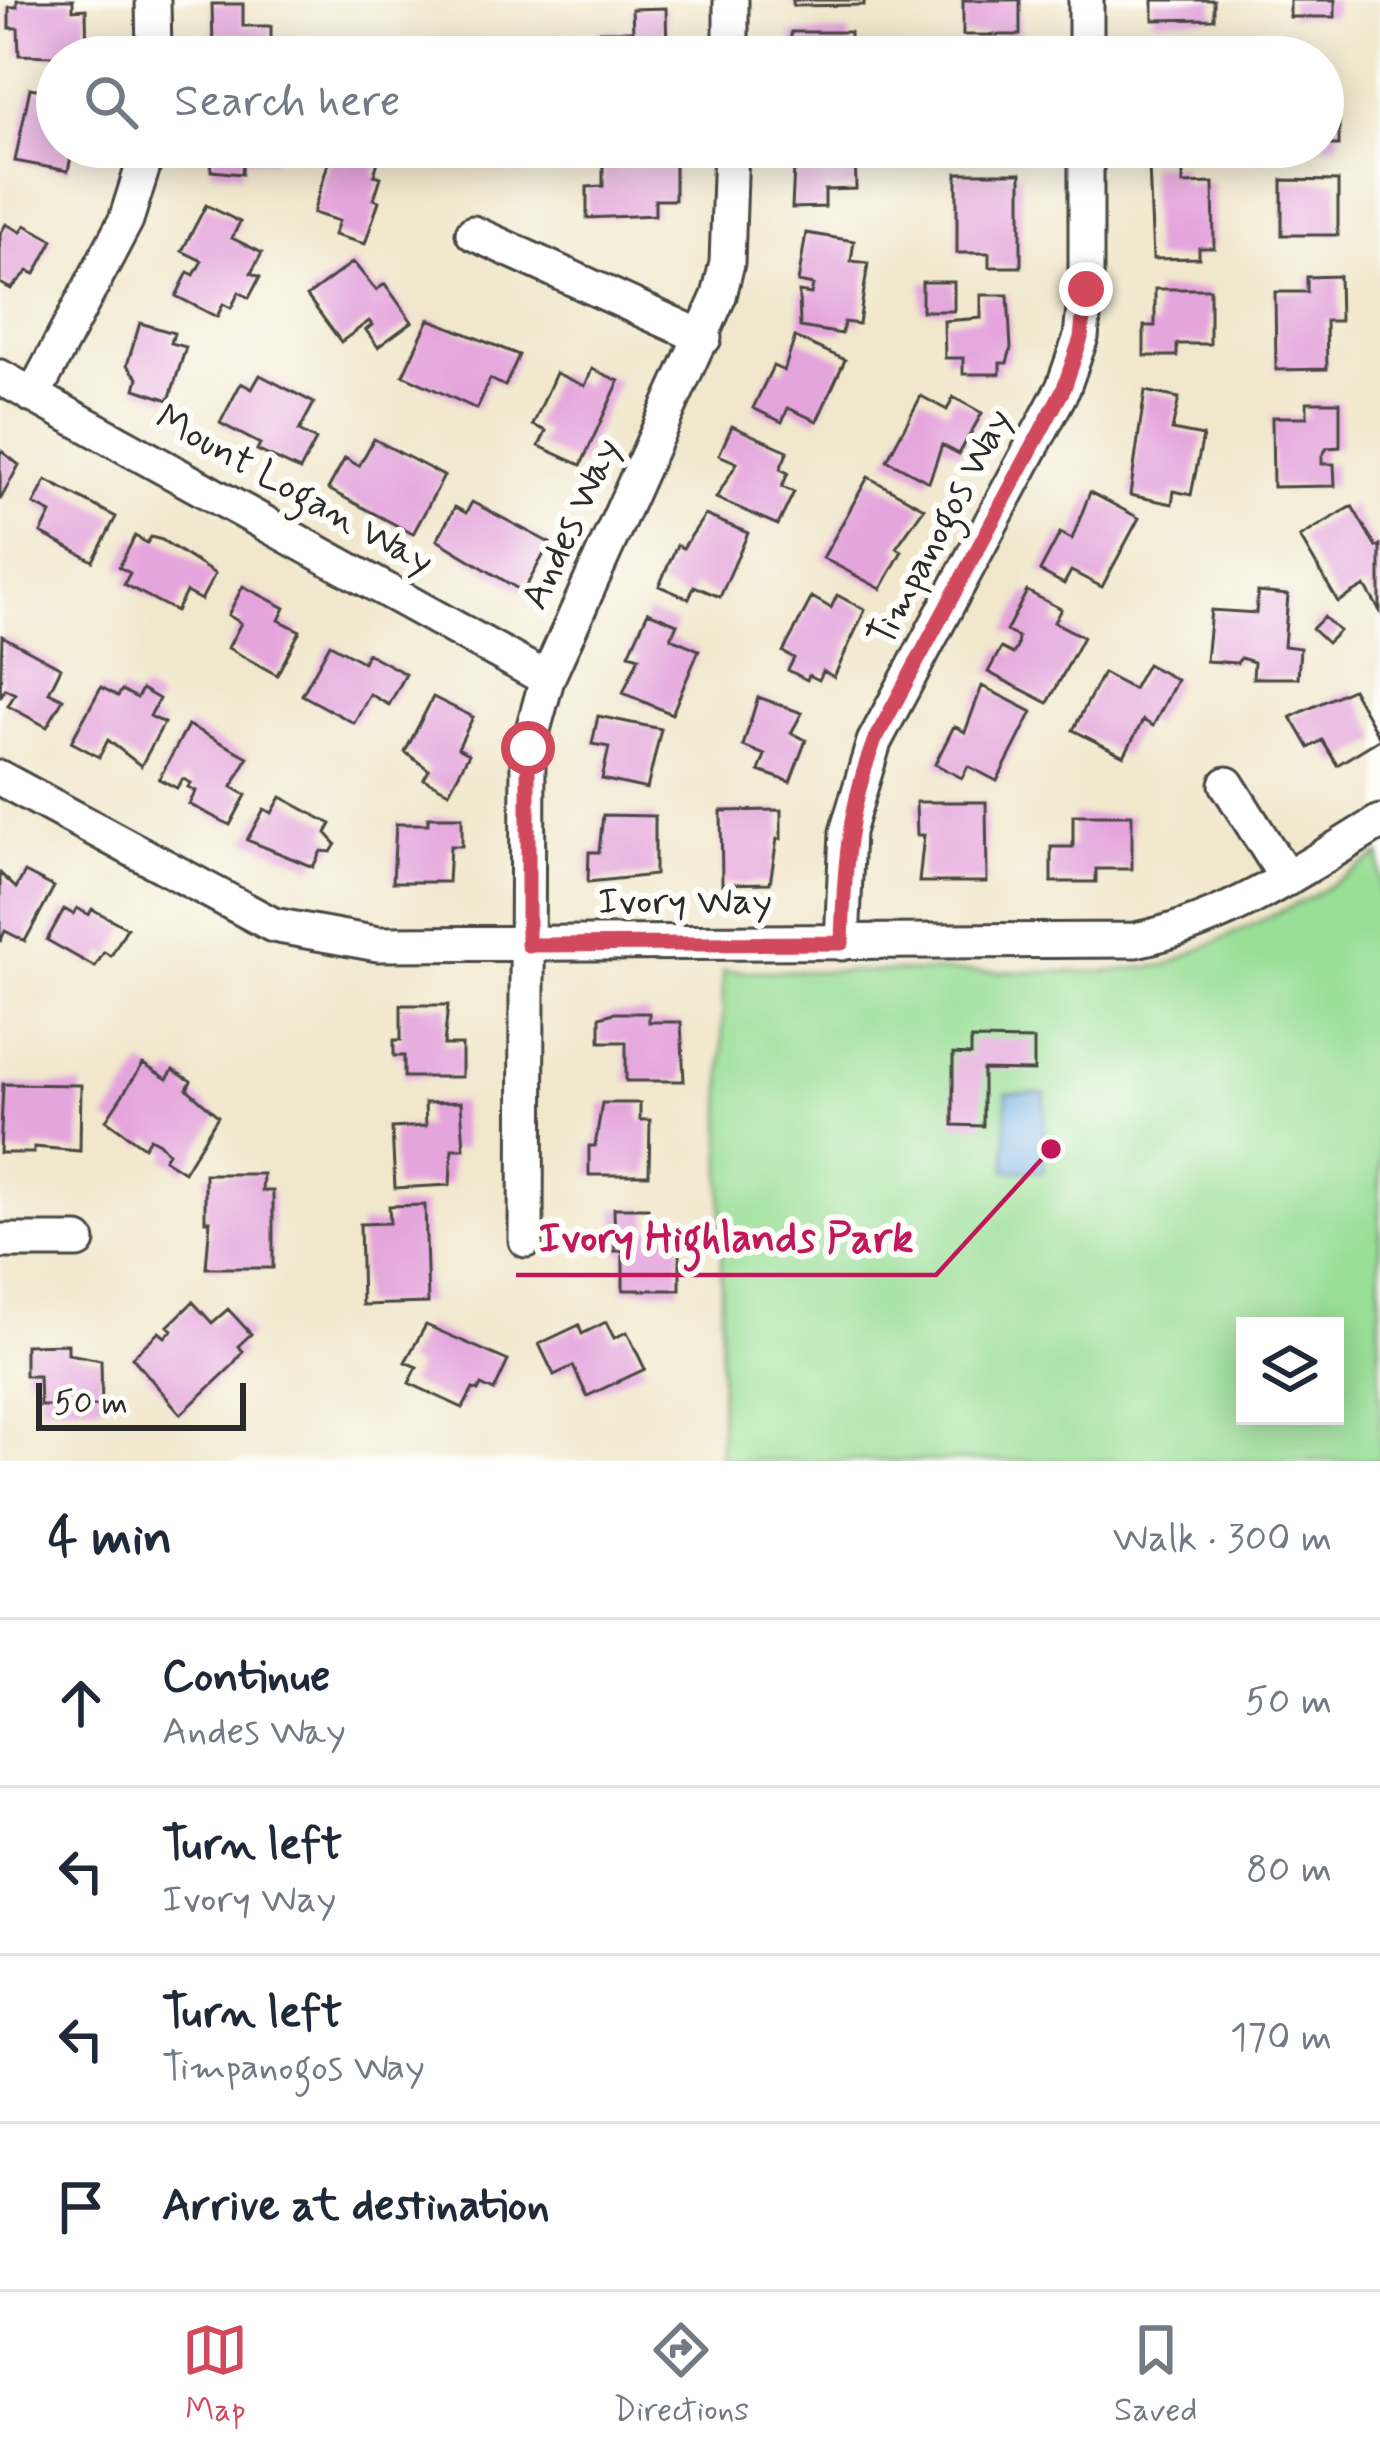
<!DOCTYPE html>
<html lang="en">
<head>
<meta charset="utf-8">
<style>
  body { margin:0; font-family:Mynerve,sans-serif; background:#f2f2f3; color:#1f2937 }
  .controls { position:absolute; right:36px; bottom:36px; display:grid; overflow:hidden; border-radius:0px; box-shadow:0 6px 30px #0003 }
  .controls button { width:108px; height:108px; display:grid; place-items:center; padding:0; border:0; border-bottom:3px solid #e0e1e3; background:#fff; color:#1f2937; font:60px sans-serif }
  .scale { position:absolute; left:36px; bottom:30px; width:210px; box-sizing:border-box; padding-left:12px; border:6px solid #2b2b2b; border-top:0; font-size:33px; line-height:42px; white-space:nowrap; color:#2b2b2b; -webkit-text-stroke:9px #fdfcf7; paint-order:stroke }
  .stop { position:absolute; width:36px; height:36px; margin:-27px; border:9px solid #d1495b; border-radius:50%; background:#fff }
  .stop.end { background:#d1495b; border-color:#fff; box-shadow:0 3px 12px #0008 }
  .list { margin:0; padding:0; list-style:none }
  h2 { display:flex; justify-content:space-between; align-items:center; height:156px; margin:0; padding:0 48px; font-size:51px }
  h2 small { font-size:39px; font-weight:400; color:#747a83 }
  .list li { display:grid; grid-template-columns:78px 1fr auto; gap:36px; align-items:center; box-sizing:border-box; height:168px; padding:0 48px; border-top:3px solid #e0e1e3 }
  .list b { display:block; font-size:45px; white-space:nowrap }
  .list p { margin:0; font-size:39px; white-space:nowrap; color:#747a83 }
  .list em { font-size:39px; font-style:normal; color:#747a83 }
  .icon { flex:none; width:66px; height:66px; fill:none; stroke:currentColor; stroke-width:2; stroke-linecap:round; stroke-linejoin:round }
  .map { position:relative; flex:none; width:1380px; height:1461px; overflow:hidden }
  .search { position:absolute; background:#fff; box-shadow:0 6px 30px #0003; left:36px; right:36px; top:36px; height:132px; display:flex; align-items:center; gap:30px; box-sizing:border-box; padding:0 42px; border-radius:66px; color:#747a83; font-size:45px }
  .sheet { height:828px; background:#fff }
  nav { display:flex; justify-content:space-around; align-items:center; box-sizing:border-box; height:168px; border-top:3px solid #e0e1e3; background:#fff; font-size:33px; color:#747a83 }
  nav a { display:grid; justify-items:center; gap:6px }
  nav .on { color:#d1495b }
  .map>svg:first-child { display:block }
</style>
</head>
<body>
<div class="map">
<svg width="1380" height="1461" viewBox="0 0 1380 1461">
  <rect width="100%" height="100%" fill="#fdfcf7"/>
  <filter id="ink" filterUnits="userSpaceOnUse"><feTurbulence type="fractalNoise" baseFrequency=".00833" numOctaves="2"/><feDisplacementMap in="SourceGraphic" scale="24" xChannelSelector="R" yChannelSelector="G"/><feConvolveMatrix kernelMatrix="1 2 1 2 8 2 1 2 1" color-interpolation-filters="sRGB"/></filter>
  <filter id="wash" filterUnits="userSpaceOnUse"><feTurbulence type="fractalNoise" baseFrequency=".004" numOctaves="4" result="noise"/><feDisplacementMap in="SourceGraphic" scale="48" xChannelSelector="R" yChannelSelector="G"/><feGaussianBlur stdDeviation="2.7" result="paint"/><feColorMatrix in="noise" values="0 0 0 0 0 0 0 0 0 0 0 0 0 0 0 0 0 1.4 0 .05"/><feComposite in="paint" operator="in"/></filter>
  <g filter="url(#wash)">
    <rect width="100%" height="100%" fill="#f1e7cc"/>
    <path fill="#9adf97" stroke="#628561" stroke-width="3" fill-rule="evenodd" d="M 1380,855 L 1380,1461 L 720,1461 L 723,971 L 1101,972 L 1167,965 L 1311,897 ZM 1245,1326 L 1335,1326 L 1335,1416 L 1245,1416 Z"/>
    <path fill="#74b1e6" stroke="#506e88" stroke-width="3" d="M 1006,1093 L 1045,1093 L 1044,1171 L 1006,1171 Z"/>
    <g id="blocks">
      <path fill="#e4a4dc" d="M 17,0 L 73,0 L 73,10 L 86,9 L 87,57 L 19,55 L 18,28 L 9,28 L 9,7 L 17,7 Z
        M 793,0 L 864,0 L 864,5 L 793,6 Z
        M 963,0 L 1020,0 L 1020,35 L 963,35 Z
        M 1153,0 L 1214,0 L 1214,19 L 1153,20 Z
        M 1290,0 L 1335,0 L 1335,17 L 1290,17 Z
        M 212,4 L 243,4 L 243,26 L 271,26 L 271,57 L 226,57 L 226,48 L 213,48 Z
        M 666,8 L 667,52 L 655,52 L 655,57 L 600,57 L 600,31 L 633,31 L 632,9 Z
        M 791,32 L 850,32 L 850,57 L 791,57 Z
        M 1158,46 L 1207,46 L 1207,57 L 1158,57 Z
        M 441,47 L 446,57 L 401,57 L 422,48 L 425,54 Z
        M 30,88 L 57,93 L 57,147 L 73,147 L 68,171 L 15,161 Z
        M 1323,101 L 1339,101 L 1339,145 L 1323,145 Z
        M 213,147 L 275,147 L 273,161 L 243,159 L 242,174 L 211,171 Z
        M 333,147 L 379,158 L 374,175 L 381,177 L 374,199 L 379,201 L 365,244 L 334,235 L 339,221 L 313,213 Z
        M 795,147 L 855,147 L 856,189 L 825,190 L 825,207 L 792,208 Z
        M 956,147 L 1010,147 L 1010,155 L 956,156 Z
        M 603,161 L 675,161 L 675,200 L 655,200 L 655,215 L 587,218 L 587,187 L 603,186 Z
        M 1149,165 L 1183,165 L 1183,184 L 1213,183 L 1214,248 L 1199,248 L 1199,258 L 1153,259 Z
        M 957,173 L 1021,173 L 1021,267 L 989,267 L 989,253 L 957,253 Z
        M 1282,180 L 1338,181 L 1338,235 L 1282,235 Z
        M 206,205 L 240,222 L 232,238 L 262,253 L 251,273 L 260,277 L 249,298 L 239,292 L 231,308 L 223,304 L 217,317 L 176,296 L 188,272 L 194,275 L 202,261 L 182,251 Z
        M 6,224 L 21,232 L 25,225 L 53,240 L 35,274 L 28,271 L 11,289 L 0,283 L 0,234 Z
        M 806,233 L 854,241 L 851,261 L 868,263 L 859,324 L 844,322 L 842,334 L 800,327 L 799,292 L 811,294 L 813,285 L 798,282 Z
        M 353,262 L 376,290 L 385,284 L 412,322 L 378,347 L 366,330 L 372,325 L 369,321 L 341,342 L 307,296 Z
        M 1339,276 L 1340,321 L 1326,321 L 1327,369 L 1276,370 L 1275,292 L 1307,292 L 1307,277 Z
        M 922,282 L 954,282 L 954,311 L 922,311 Z
        M 1155,289 L 1210,289 L 1210,344 L 1177,344 L 1177,356 L 1144,356 L 1144,326 L 1155,326 Z
        M 981,295 L 1008,295 L 1011,348 L 1007,363 L 1000,363 L 1000,374 L 963,374 L 963,358 L 945,358 L 944,321 L 981,318 Z
        M 429,319 L 519,355 L 505,386 L 490,379 L 477,409 L 403,375 Z
        M 140,323 L 174,333 L 171,343 L 186,347 L 169,400 L 135,389 L 138,378 L 127,365 Z
        M 795,337 L 845,360 L 817,421 L 788,408 L 782,422 L 753,408 L 773,366 L 784,371 Z
        M 592,369 L 619,381 L 581,465 L 539,446 L 546,431 L 533,425 L 556,373 L 585,386 Z
        M 260,375 L 314,403 L 299,431 L 316,440 L 300,470 L 257,450 L 260,444 L 220,423 L 241,383 L 252,389 Z
        M 1145,391 L 1179,398 L 1172,430 L 1203,436 L 1191,495 L 1174,491 L 1172,504 L 1130,495 Z
        M 921,396 L 947,410 L 953,397 L 982,413 L 959,454 L 942,445 L 929,482 L 887,460 Z
        M 1307,402 L 1340,402 L 1340,447 L 1327,448 L 1322,456 L 1322,464 L 1334,464 L 1335,486 L 1273,487 L 1272,417 L 1307,417 Z
        M 732,426 L 788,451 L 780,469 L 788,473 L 782,487 L 794,492 L 778,525 L 716,498 L 737,463 L 719,455 Z
        M 374,439 L 444,476 L 413,534 L 328,489 L 345,458 L 359,466 Z
        M 0,450 L 19,465 L 0,500 Z
        M 868,477 L 924,508 L 896,548 L 902,551 L 881,589 L 823,558 Z
        M 46,480 L 116,517 L 93,561 L 41,533 L 51,513 L 34,504 Z
        M 1090,492 L 1139,518 L 1102,587 L 1071,571 L 1064,584 L 1040,571 L 1060,533 L 1072,539 Z
        M 472,502 L 550,543 L 523,592 L 437,540 L 455,507 L 466,513 Z
        M 1352,506 L 1376,547 L 1380,545 L 1380,611 L 1365,586 L 1338,602 L 1300,537 Z
        M 705,515 L 748,533 L 720,597 L 694,586 L 689,599 L 659,586 L 677,545 L 683,548 Z
        M 135,536 L 147,543 L 151,537 L 162,540 L 215,574 L 201,600 L 186,592 L 176,611 L 124,584 L 130,573 L 119,567 Z
        M 243,586 L 285,608 L 279,620 L 300,631 L 277,675 L 228,648 L 241,623 L 228,615 Z
        M 1027,591 L 1061,609 L 1054,622 L 1083,637 L 1048,703 L 988,672 L 1001,648 L 1013,654 L 1017,647 L 1018,637 L 1006,631 Z
        M 1258,592 L 1288,595 L 1284,646 L 1300,648 L 1298,678 L 1253,678 L 1254,662 L 1241,658 L 1237,663 L 1206,661 L 1211,610 L 1256,613 Z
        M 837,595 L 865,610 L 834,677 L 823,671 L 819,680 L 809,675 L 807,680 L 788,670 L 794,658 L 783,652 L 812,597 L 831,608 Z
        M 648,612 L 677,624 L 671,638 L 699,650 L 672,714 L 623,693 L 639,657 L 629,654 Z
        M 1324,617 L 1339,631 L 1327,643 L 1312,629 Z
        M 2,636 L 61,668 L 49,692 L 63,699 L 47,727 L 8,706 L 15,694 L 5,689 L 0,698 Z
        M 330,644 L 363,662 L 367,653 L 406,674 L 389,705 L 370,694 L 354,723 L 302,695 Z
        M 1147,664 L 1177,680 L 1153,726 L 1143,720 L 1124,756 L 1073,730 L 1103,673 L 1133,689 Z
        M 982,686 L 1032,712 L 997,781 L 968,766 L 962,778 L 935,764 L 954,726 L 965,732 Z
        M 101,687 L 118,696 L 122,690 L 137,698 L 142,689 L 159,699 L 150,716 L 164,723 L 141,766 L 108,740 L 99,757 L 71,742 Z
        M 1352,689 L 1380,739 L 1337,765 L 1322,740 L 1309,748 L 1291,717 Z
        M 433,697 L 473,717 L 458,748 L 469,754 L 449,792 L 424,779 L 429,770 L 405,752 Z
        M 758,697 L 802,713 L 791,733 L 806,740 L 790,782 L 759,771 L 765,755 L 743,746 Z
        M 598,716 L 661,729 L 647,789 L 602,779 L 609,747 L 592,744 Z
        M 188,725 L 248,757 L 232,787 L 246,795 L 230,825 L 189,804 L 196,791 L 188,787 L 191,783 L 183,779 L 177,788 L 159,779 Z
        M 281,797 L 331,824 L 326,833 L 336,844 L 331,852 L 321,851 L 313,867 L 247,840 L 264,809 L 272,813 Z
        M 916,802 L 986,802 L 987,882 L 919,882 L 924,835 L 917,835 Z
        M 781,810 L 781,839 L 777,839 L 770,883 L 722,884 L 721,811 Z
        M 603,815 L 655,816 L 655,875 L 588,882 L 589,852 L 599,852 Z
        M 1073,815 L 1132,815 L 1132,869 L 1096,869 L 1096,882 L 1051,882 L 1051,847 L 1073,847 Z
        M 428,817 L 462,817 L 462,846 L 450,846 L 448,882 L 393,882 L 396,824 L 428,824 Z
        M 25,872 L 54,887 L 25,941 L 5,931 L 0,942 L 0,873 L 16,888 Z
        M 77,908 L 89,915 L 92,909 L 127,928 L 111,956 L 104,952 L 95,967 L 47,940 L 64,909 L 73,914 Z
        M 401,1005 L 448,1005 L 444,1045 L 462,1045 L 462,1077 L 404,1077 L 404,1056 L 394,1056 L 394,1040 L 401,1040 Z
        M 614,1013 L 649,1013 L 649,1022 L 681,1022 L 684,1081 L 626,1081 L 626,1042 L 600,1042 L 600,1017 Z
        M 971,1039 L 1034,1040 L 1034,1071 L 983,1070 L 983,1126 L 953,1125 L 953,1054 L 971,1055 Z
        M 143,1064 L 167,1079 L 173,1070 L 191,1081 L 187,1089 L 218,1116 L 184,1172 L 164,1159 L 168,1153 L 159,1143 L 150,1138 L 144,1147 L 106,1120 Z
        M 3,1084 L 81,1085 L 80,1151 L 34,1147 L 34,1153 L 0,1153 Z
        M 461,1102 L 464,1149 L 452,1149 L 450,1185 L 395,1188 L 392,1128 L 426,1126 L 425,1103 Z
        M 602,1103 L 640,1103 L 640,1120 L 650,1120 L 649,1175 L 589,1175 L 589,1146 L 595,1146 Z
        M 205,1174 L 263,1174 L 262,1191 L 273,1191 L 273,1268 L 206,1268 L 210,1221 L 205,1221 Z
        M 425,1205 L 428,1303 L 362,1305 L 360,1224 L 390,1223 L 389,1206 Z
        M 614,1208 L 648,1208 L 648,1229 L 680,1229 L 680,1290 L 623,1290 L 623,1251 L 615,1251 Z
        M 193,1302 L 212,1323 L 228,1309 L 251,1334 L 238,1346 L 243,1351 L 231,1367 L 181,1414 L 132,1357 L 159,1332 L 165,1337 L 172,1330 L 168,1326 Z
        M 606,1322 L 614,1338 L 627,1332 L 645,1369 L 587,1396 L 573,1366 L 554,1375 L 539,1344 L 579,1325 L 582,1334 Z
        M 426,1325 L 508,1361 L 494,1391 L 481,1385 L 478,1391 L 473,1389 L 463,1408 L 409,1383 L 417,1367 L 405,1362 Z
        M 68,1344 L 68,1354 L 101,1360 L 102,1406 L 40,1406 L 39,1376 L 25,1376 L 25,1345 Z"/>
    </g>
  </g>
  <g filter="url(#ink)">
    <use href="#blocks" fill-opacity="0" stroke="#494743" stroke-width="3"/>
    <g fill="none" stroke-linecap="round" stroke-linejoin="round">
      <defs>
        <path id="minor" d="M 153,0 L 154,57
          M 731,57 L 731,0
          M 1086,57 L 1086,0
          M 473,233 L 704,338
          M 0,377 L 547,679
          M 33,396 L 126,220 L 149,147
          M 0,778 L 273,925 L 378,944 L 1135,940 C 1227,922 1300,870 1380,822
          M 1227,784 L 1287,879
          M 842,943 L 847,832 L 874,742 L 1063,388 L 1081,337 L 1086,289 L 1086,147
          M 526,1240 L 528,748 L 547,679 L 719,296 L 727,263 L 731,147
          M 0,1241 L 78,1241"/>
      </defs>
      <use href="#minor" stroke="#494743" stroke-width="39"/>
      <use href="#minor" stroke="#fff" stroke-width="33"/>
    </g>
  </g>
  <g fill="none" stroke-linecap="round" stroke-linejoin="round" filter="url(#ink)">
    <path stroke="#d1495b" stroke-width="15" d="M 528,748 L 528,945 L 842,943 C 844,871 848,809 874,742 L 1064,388 L 1081,338 L 1086,289"/>
  </g>
  <g text-anchor="middle" dominant-baseline="central" stroke-width="12" stroke-linejoin="round" paint-order="stroke">
    <g font-size="39" fill="#2b2b2b" stroke="#fdfcf7">
      <text transform="translate(294 491) rotate(29)">Mount Logan Way</text>
      <text transform="translate(572 524) rotate(-65)">Andes Way</text>
      <text transform="translate(941 528) rotate(-62)">Timpanogos Way</text>
      <text x="685" y="902">Ivory Way</text>
    </g>
  </g>
  <path fill="none" stroke="#c2185b" stroke-width="4.5" d="M1051 1149L936 1275H516"/>
  <circle fill="#c2185b" stroke="#fdfcf7" stroke-width="4.5" cx="1051" cy="1149" r="12"/>
  <g font-size="42" text-anchor="middle" font-weight="bold" fill="#c2185b" stroke="#fdfcf7" stroke-width="12" stroke-linejoin="round" paint-order="stroke">
    <text x="726" y="1251">Ivory Highlands Park</text>
  </g>
</svg>
<div class="controls">
<button><svg class="icon" aria-label="layers" viewBox="0 0 24 24"><path d="M12 4l9 5-9 5-9-5zM3 14l9 5 9-5"/></svg></button>
</div>
<div class="scale">50 m</div>
<div class="stop" style="left:528px;top:748px"></div>
<div class="stop end" style="left:1086px;top:289px"></div>
<div class="search"><svg class="icon" aria-label="search" viewBox="0 0 24 24"><circle cx="10" cy="10" r="6"/><path d="M15 15l6 6"/></svg>Search here</div>
</div>
<section class="sheet">
<h2>4 min<small>Walk · 300 m</small></h2>
<ul class="list">
<li><svg class="icon" aria-label="ahead" viewBox="0 0 24 24"><path d="M12 20V5M6 11l6-6 6 6"/></svg><div><b>Continue</b><p>Andes Way</p></div><em>50 m</em></li>
<li><svg class="icon" aria-label="left" viewBox="0 0 24 24"><path d="M17 20v-9H6M10 6l-5 5 5 5"/></svg><div><b>Turn left</b><p>Ivory Way</p></div><em>80 m</em></li>
<li><svg class="icon" aria-label="left" viewBox="0 0 24 24"><path d="M17 20v-9H6M10 6l-5 5 5 5"/></svg><div><b>Turn left</b><p>Timpanogos Way</p></div><em>170 m</em></li>
<li><svg class="icon" aria-label="arrive" viewBox="0 0 24 24"><path d="M6 21V4h12l-3 4 3 4H6"/></svg><div><b>Arrive at destination</b></div></li>
</ul>
</section>
<nav>
<a class="on"><svg class="icon" aria-label="map" viewBox="0 0 24 24"><path d="M3 6l6-2 6 2 6-2v14l-6 2-6-2-6 2zM9 4v14M15 6v14"/></svg>Map</a>
<a><svg class="icon" aria-label="directions" viewBox="0 0 24 24"><path d="M12 3l9 9-9 9-9-9zM9 14v-3h6M13 9l2 2-2 2"/></svg>Directions</a>
<a><svg class="icon" aria-label="saved" viewBox="0 0 24 24"><path d="M7 4h10v16l-5-4-5 4z"/></svg>Saved</a>
</nav>
</body>
</html>
